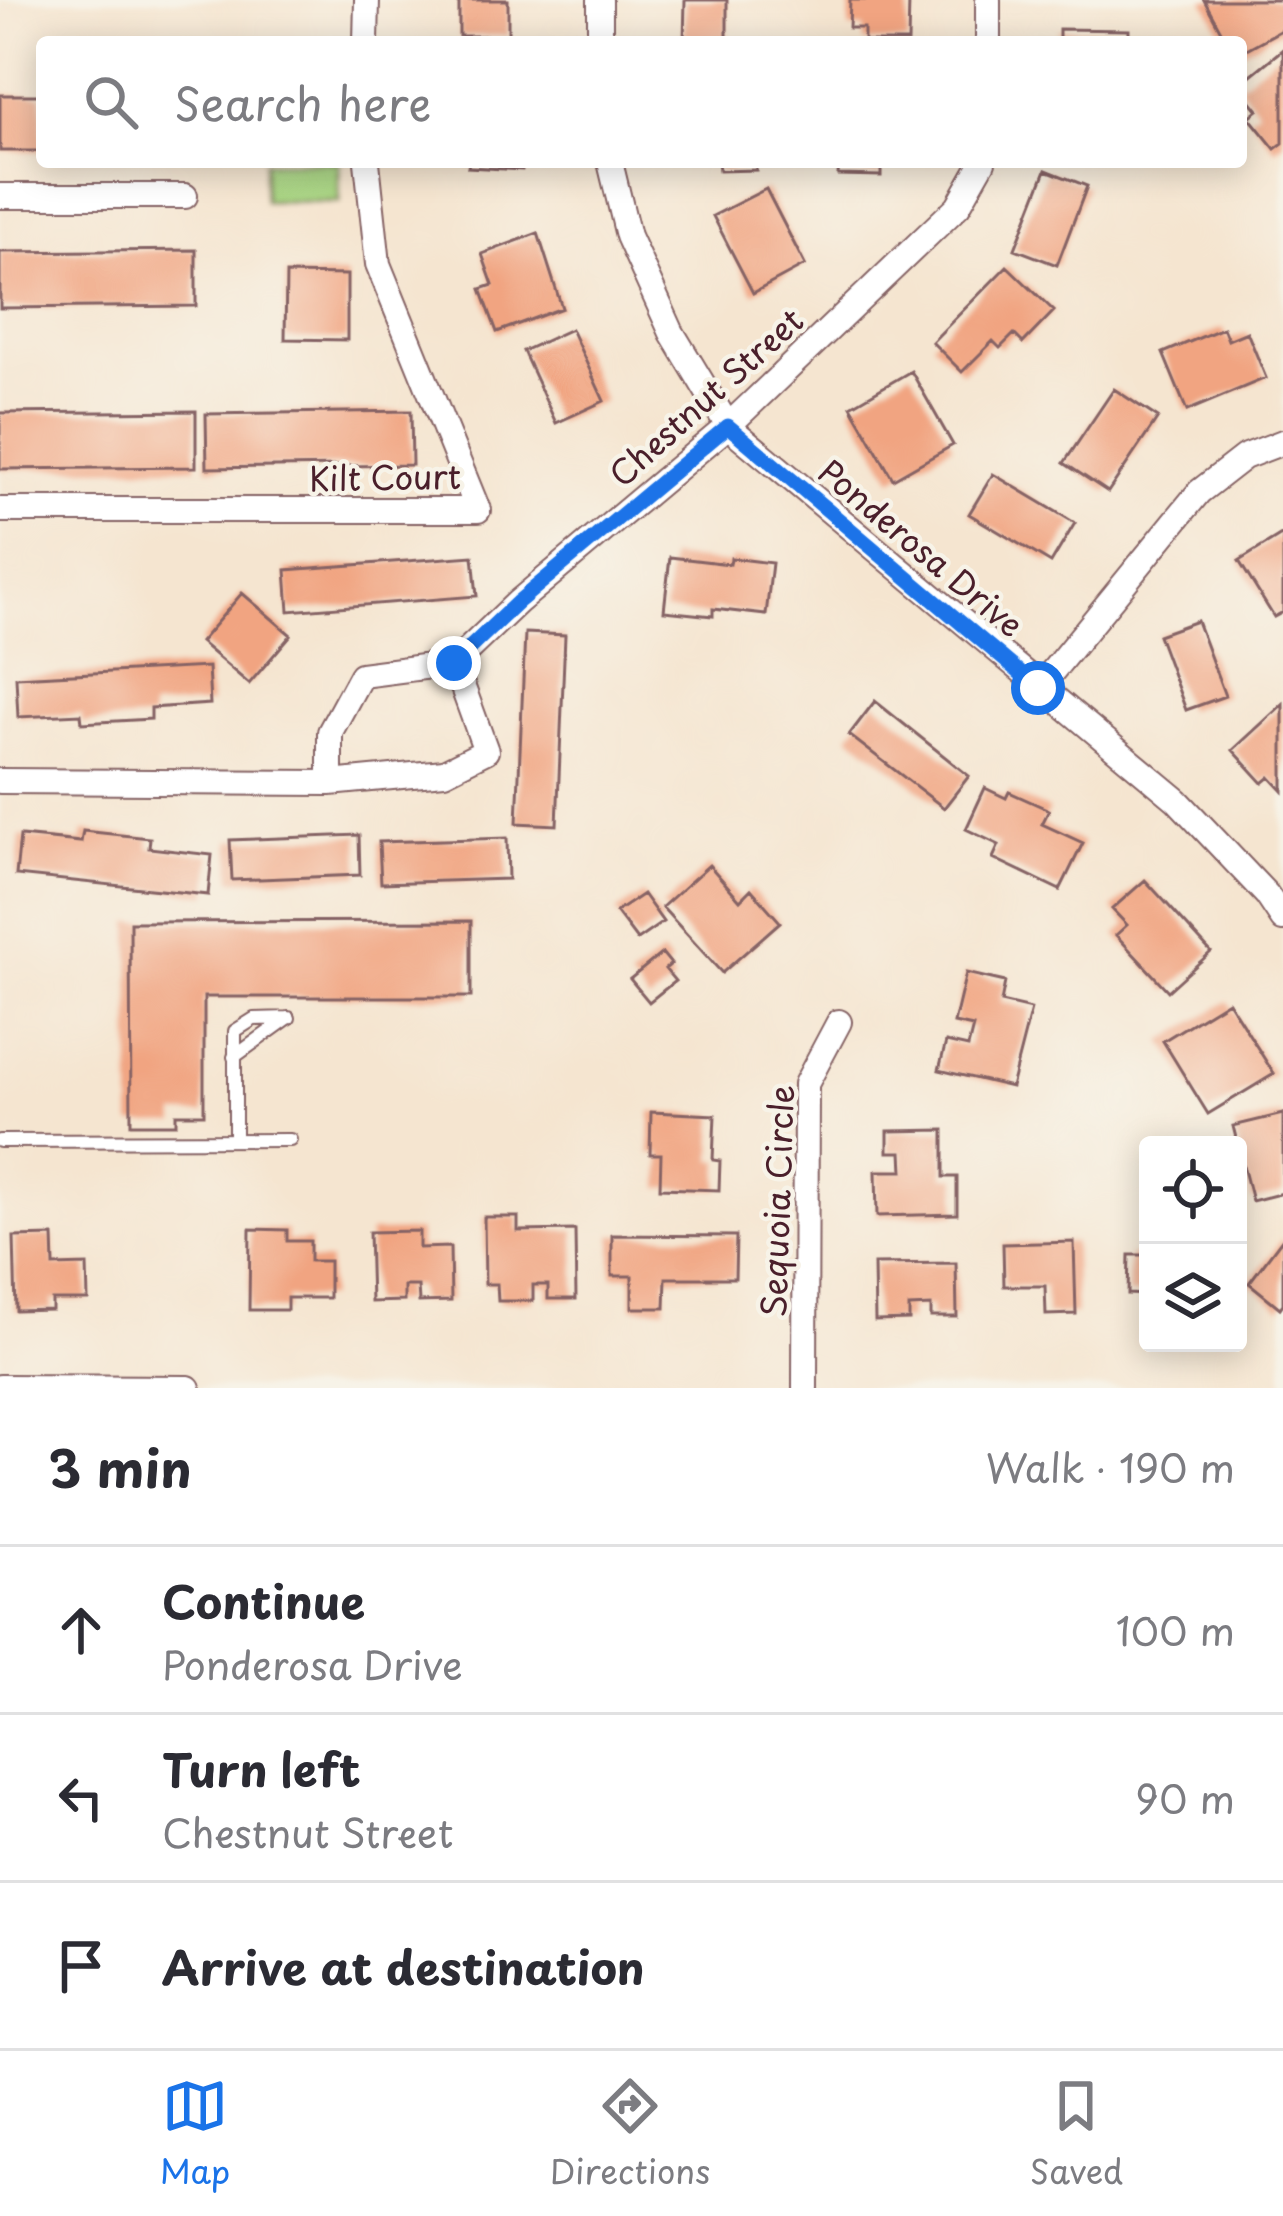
<!DOCTYPE html>
<html lang="en">
<head>
<meta charset="utf-8">
<style>
  body { margin:0; font-family:"Playpen Sans",sans-serif; background:#f2f2f3; color:#2b2b33 }
  .controls { position:absolute; right:36px; bottom:36px; display:grid; overflow:hidden; border-radius:12px; box-shadow:0 6px 30px #0003 }
  .controls button { width:108px; height:108px; display:grid; place-items:center; padding:0; border:0; border-bottom:3px solid #e1e1e2; background:#fff; color:#2b2b33; font:60px sans-serif }
  .stop { position:absolute; width:36px; height:36px; margin:-27px; border:9px solid #1a73e8; border-radius:50%; background:#fff }
  .stop.end { background:#1a73e8; border-color:#fff; box-shadow:0 3px 12px #0008 }
  .list { margin:0; padding:0; list-style:none }
  h2 { display:flex; justify-content:space-between; align-items:center; height:156px; margin:0; padding:0 48px; font-size:51px }
  h2 small { font-size:39px; font-weight:400; color:#7c7c81 }
  .list li { display:grid; grid-template-columns:78px 1fr auto; gap:36px; align-items:center; box-sizing:border-box; height:168px; padding:0 48px; border-top:3px solid #e1e1e2 }
  .list b { display:block; font-size:45px; white-space:nowrap }
  .list p { margin:0; font-size:39px; white-space:nowrap; color:#7c7c81 }
  .list em { font-size:39px; font-style:normal; color:#7c7c81 }
  .icon { flex:none; width:66px; height:66px; fill:none; stroke:currentColor; stroke-width:2; stroke-linecap:round; stroke-linejoin:round }
  .map { position:relative; flex:none; width:1283px; height:1388px; overflow:hidden }
  .search { position:absolute; background:#fff; box-shadow:0 6px 30px #0003; left:36px; right:36px; top:36px; height:132px; display:flex; align-items:center; gap:30px; box-sizing:border-box; padding:0 42px; border-radius:12px; color:#7c7c81; font-size:45px }
  .sheet { height:660px; background:#fff }
  nav { display:flex; justify-content:space-around; align-items:center; box-sizing:border-box; height:168px; border-top:3px solid #e1e1e2; background:#fff; font-size:33px; color:#7c7c81 }
  nav a { display:grid; justify-items:center; gap:6px }
  nav .on { color:#1a73e8 }
  .map>svg:first-child { display:block }
</style>
</head>
<body>
<div class="map">
<svg width="1283" height="1388" viewBox="0 0 1283 1388">
  <rect width="100%" height="100%" fill="#f7f3e8"/>
  <filter id="ink" filterUnits="userSpaceOnUse"><feTurbulence type="fractalNoise" baseFrequency=".00833" numOctaves="2"/><feDisplacementMap in="SourceGraphic" scale="24" xChannelSelector="R" yChannelSelector="G"/><feConvolveMatrix kernelMatrix="1 2 1 2 8 2 1 2 1" color-interpolation-filters="sRGB"/></filter>
  <filter id="wash" filterUnits="userSpaceOnUse"><feTurbulence type="fractalNoise" baseFrequency=".004" numOctaves="4" result="noise"/><feDisplacementMap in="SourceGraphic" scale="48" xChannelSelector="R" yChannelSelector="G"/><feGaussianBlur stdDeviation="2.7" result="paint"/><feColorMatrix in="noise" values="0 0 0 0 0 0 0 0 0 0 0 0 0 0 0 0 0 1.4 0 .05"/><feComposite in="paint" operator="in"/></filter>
  <g filter="url(#wash)">
    <rect width="100%" height="100%" fill="#f5e5d0"/>
    <path fill="#a7d481" stroke="#787a56" stroke-width="3" d="M 264,162 L 339,162 L 339,202 L 264,201 Z"/>
    <g id="blocks">
      <path fill="#f1a481" d="M 459,0 L 508,0 L 508,36 L 459,36 Z
        M 685,0 L 727,0 L 727,42 L 684,42 Z
        M 850,0 L 909,0 L 908,42 L 864,42 L 864,28 L 849,28 Z
        M 1204,0 L 1283,0 L 1283,29 L 1241,52 L 1241,42 L 1227,42 Z
        M 1059,29 L 1129,30 L 1129,42 L 1059,42 Z
        M 1283,49 L 1283,143 L 1275,149 L 1249,117 L 1258,110 L 1241,89 L 1241,83 Z
        M 0,95 L 42,95 L 42,151 L 0,151 Z
        M 469,162 L 523,162 L 522,170 L 468,167 Z
        M 718,162 L 756,162 L 756,170 L 719,171 Z
        M 839,162 L 881,162 L 881,176 L 838,175 Z
        M 1046,170 L 1087,186 L 1057,265 L 1015,249 Z
        M 766,189 L 805,265 L 753,293 L 713,216 Z
        M 538,233 L 562,308 L 497,332 L 481,289 L 493,285 L 482,254 Z
        M 196,250 L 196,306 L 0,308 L 0,252 Z
        M 1007,266 L 1054,311 L 1023,343 L 1014,334 L 1000,348 L 993,341 L 962,372 L 932,342 Z
        M 286,274 L 347,275 L 347,340 L 285,339 Z
        M 1223,328 L 1228,340 L 1247,332 L 1266,378 L 1187,411 L 1163,353 Z
        M 571,329 L 604,401 L 556,423 L 523,351 Z
        M 911,371 L 953,445 L 893,479 L 851,406 Z
        M 1114,389 L 1158,418 L 1108,492 L 1064,463 Z
        M 196,411 L 196,467 L 0,469 L 0,413 Z
        M 411,411 L 412,465 L 207,468 L 206,414 Z
        M 993,474 L 1075,523 L 1051,563 L 969,514 Z
        M 1283,534 L 1283,612 L 1274,617 L 1239,561 Z
        M 473,556 L 477,596 L 289,611 L 286,570 Z
        M 670,557 L 730,564 L 731,558 L 772,563 L 766,615 L 713,609 L 713,616 L 664,611 Z
        M 242,593 L 291,635 L 249,684 L 200,642 Z
        M 1197,621 L 1225,696 L 1186,710 L 1158,635 Z
        M 525,633 L 565,635 L 557,825 L 517,823 Z
        M 208,667 L 210,704 L 151,708 L 151,719 L 82,723 L 81,714 L 18,717 L 16,677 Z
        M 875,701 L 969,776 L 944,808 L 849,735 Z
        M 1283,704 L 1283,791 L 1270,777 L 1263,783 L 1233,750 Z
        M 985,788 L 1006,798 L 1009,792 L 1049,810 L 1042,824 L 1083,843 L 1060,890 L 993,858 L 999,845 L 966,829 Z
        M 83,831 L 150,838 L 149,848 L 212,855 L 208,895 L 16,875 L 20,836 L 81,842 Z
        M 359,835 L 360,875 L 232,880 L 230,840 Z
        M 507,838 L 508,879 L 381,883 L 379,842 Z
        M 709,865 L 740,900 L 751,889 L 780,922 L 722,973 L 662,907 Z
        M 1145,880 L 1211,952 L 1168,991 L 1116,935 L 1127,925 L 1112,909 Z
        M 643,894 L 663,922 L 637,940 L 616,912 Z
        M 471,921 L 471,997 L 204,997 L 204,1114 L 176,1114 L 176,1124 L 131,1124 L 130,922 Z
        M 662,953 L 671,964 L 665,969 L 675,981 L 649,1002 L 630,979 Z
        M 966,973 L 1005,982 L 1001,1002 L 1031,1009 L 1011,1087 L 939,1070 L 946,1042 L 968,1047 L 973,1027 L 954,1023 Z
        M 1228,1001 L 1274,1074 L 1208,1114 L 1163,1041 Z
        M 651,1112 L 715,1115 L 713,1160 L 720,1161 L 719,1190 L 660,1188 L 661,1154 L 650,1154 Z
        M 1283,1114 L 1283,1193 L 1252,1201 L 1233,1126 Z
        M 944,1130 L 944,1177 L 957,1177 L 957,1214 L 877,1216 L 876,1171 L 903,1171 L 902,1152 L 888,1152 L 888,1131 Z
        M 484,1217 L 518,1217 L 518,1231 L 575,1230 L 576,1299 L 548,1299 L 548,1285 L 533,1285 L 533,1301 L 498,1301 L 497,1284 L 485,1284 Z
        M 250,1229 L 287,1230 L 287,1241 L 310,1241 L 310,1261 L 329,1261 L 329,1298 L 287,1298 L 287,1310 L 249,1310 Z
        M 419,1231 L 419,1248 L 450,1247 L 451,1301 L 419,1302 L 418,1286 L 404,1286 L 404,1301 L 371,1302 L 369,1232 Z
        M 612,1235 L 736,1236 L 735,1278 L 666,1278 L 665,1308 L 632,1308 L 632,1276 L 612,1276 Z
        M 53,1236 L 54,1266 L 87,1265 L 88,1300 L 52,1300 L 52,1310 L 16,1311 L 14,1237 Z
        M 1283,1238 L 1283,1304 L 1280,1308 L 1249,1283 Z
        M 1074,1242 L 1076,1314 L 1046,1315 L 1045,1286 L 1004,1286 L 1003,1244 Z
        M 1129,1255 L 1148,1255 L 1148,1295 L 1128,1294 Z
        M 956,1263 L 957,1317 L 931,1317 L 931,1306 L 909,1307 L 909,1320 L 875,1321 L 874,1264 Z"/>
    </g>
  </g>
  <g filter="url(#ink)">
    <use href="#blocks" fill-opacity="0" stroke="#866465" stroke-width="3"/>
    <g fill="none" stroke-linecap="round" stroke-linejoin="round">
      <defs>
        <path id="service" d="M 234,1057 L 288,1018
          M 235,1140 L 235,1031 L 254,1019 L 289,1018
          M 0,1141 L 290,1140"/>
        <path id="minor" d="M 600,0 L 600,42
          M 988,0 L 988,42
          M 366,42 L 367,0
          M 610,162 L 628,236 L 672,333 L 728,426 L 1177,800 L 1267,895 L 1283,919
          M 0,196 L 185,196
          M 0,510 L 478,510 L 378,264 L 367,162
          M 454,663 L 518,602 L 728,426 L 958,206 L 983,162
          M 454,663 L 486,751 L 444,772 L 330,783 L 330,732 L 361,675 Z
          M 1038,689 L 1199,492 L 1244,457 L 1283,442
          M 0,781 L 330,783
          M 0,1387 L 188,1388
          M 805,1388 L 806,1084 L 839,1022"/>
      </defs>
      <use href="#service" stroke="#866465" stroke-width="16"/>
      <use href="#minor" stroke="#866465" stroke-width="28"/>
      <use href="#service" stroke="#fff" stroke-width="12"/>
      <use href="#minor" stroke="#fff" stroke-width="24"/>
    </g>
  </g>
  <g fill="none" stroke-linecap="round" stroke-linejoin="round" filter="url(#ink)">
    <path stroke="#1a73e8" stroke-width="15" d="M 454,663 L 518,602 L 728,426 L 1038,688"/>
  </g>
  <g text-anchor="middle" dominant-baseline="central" stroke-width="9" stroke-linejoin="round" paint-order="stroke">
    <g font-size="33" fill="#4a1f2b" stroke="#f7f3e8">
      <text transform="translate(705 396) rotate(-42)">Chestnut Street</text>
      <text transform="translate(385 476) rotate(-1)">Kilt Court</text>
      <text transform="translate(922 547) rotate(40)">Ponderosa Drive</text>
      <text transform="translate(776 1201) rotate(-88)">Sequoia Circle</text>
    </g>
  </g>
</svg>
<div class="controls">
<button><svg class="icon" aria-label="locate" viewBox="0 0 24 24"><circle cx="12" cy="12" r="6"/><path d="M12 2v4M12 18v4M2 12h4M18 12h4"/></svg></button>
<button><svg class="icon" aria-label="layers" viewBox="0 0 24 24"><path d="M12 4l9 5-9 5-9-5zM3 14l9 5 9-5"/></svg></button>
</div>
<div class="stop" style="left:1038px;top:688px"></div>
<div class="stop end" style="left:454px;top:663px"></div>
<div class="search"><svg class="icon" aria-label="search" viewBox="0 0 24 24"><circle cx="10" cy="10" r="6"/><path d="M15 15l6 6"/></svg>Search here</div>
</div>
<section class="sheet">
<h2>3 min<small>Walk · 190 m</small></h2>
<ul class="list">
<li><svg class="icon" aria-label="ahead" viewBox="0 0 24 24"><path d="M12 20V5M6 11l6-6 6 6"/></svg><div><b>Continue</b><p>Ponderosa Drive</p></div><em>100 m</em></li>
<li><svg class="icon" aria-label="left" viewBox="0 0 24 24"><path d="M17 20v-9H6M10 6l-5 5 5 5"/></svg><div><b>Turn left</b><p>Chestnut Street</p></div><em>90 m</em></li>
<li><svg class="icon" aria-label="arrive" viewBox="0 0 24 24"><path d="M6 21V4h12l-3 4 3 4H6"/></svg><div><b>Arrive at destination</b></div></li>
</ul>
</section>
<nav>
<a class="on"><svg class="icon" aria-label="map" viewBox="0 0 24 24"><path d="M3 6l6-2 6 2 6-2v14l-6 2-6-2-6 2zM9 4v14M15 6v14"/></svg>Map</a>
<a><svg class="icon" aria-label="directions" viewBox="0 0 24 24"><path d="M12 3l9 9-9 9-9-9zM9 14v-3h6M13 9l2 2-2 2"/></svg>Directions</a>
<a><svg class="icon" aria-label="saved" viewBox="0 0 24 24"><path d="M7 4h10v16l-5-4-5 4z"/></svg>Saved</a>
</nav>
</body>
</html>
